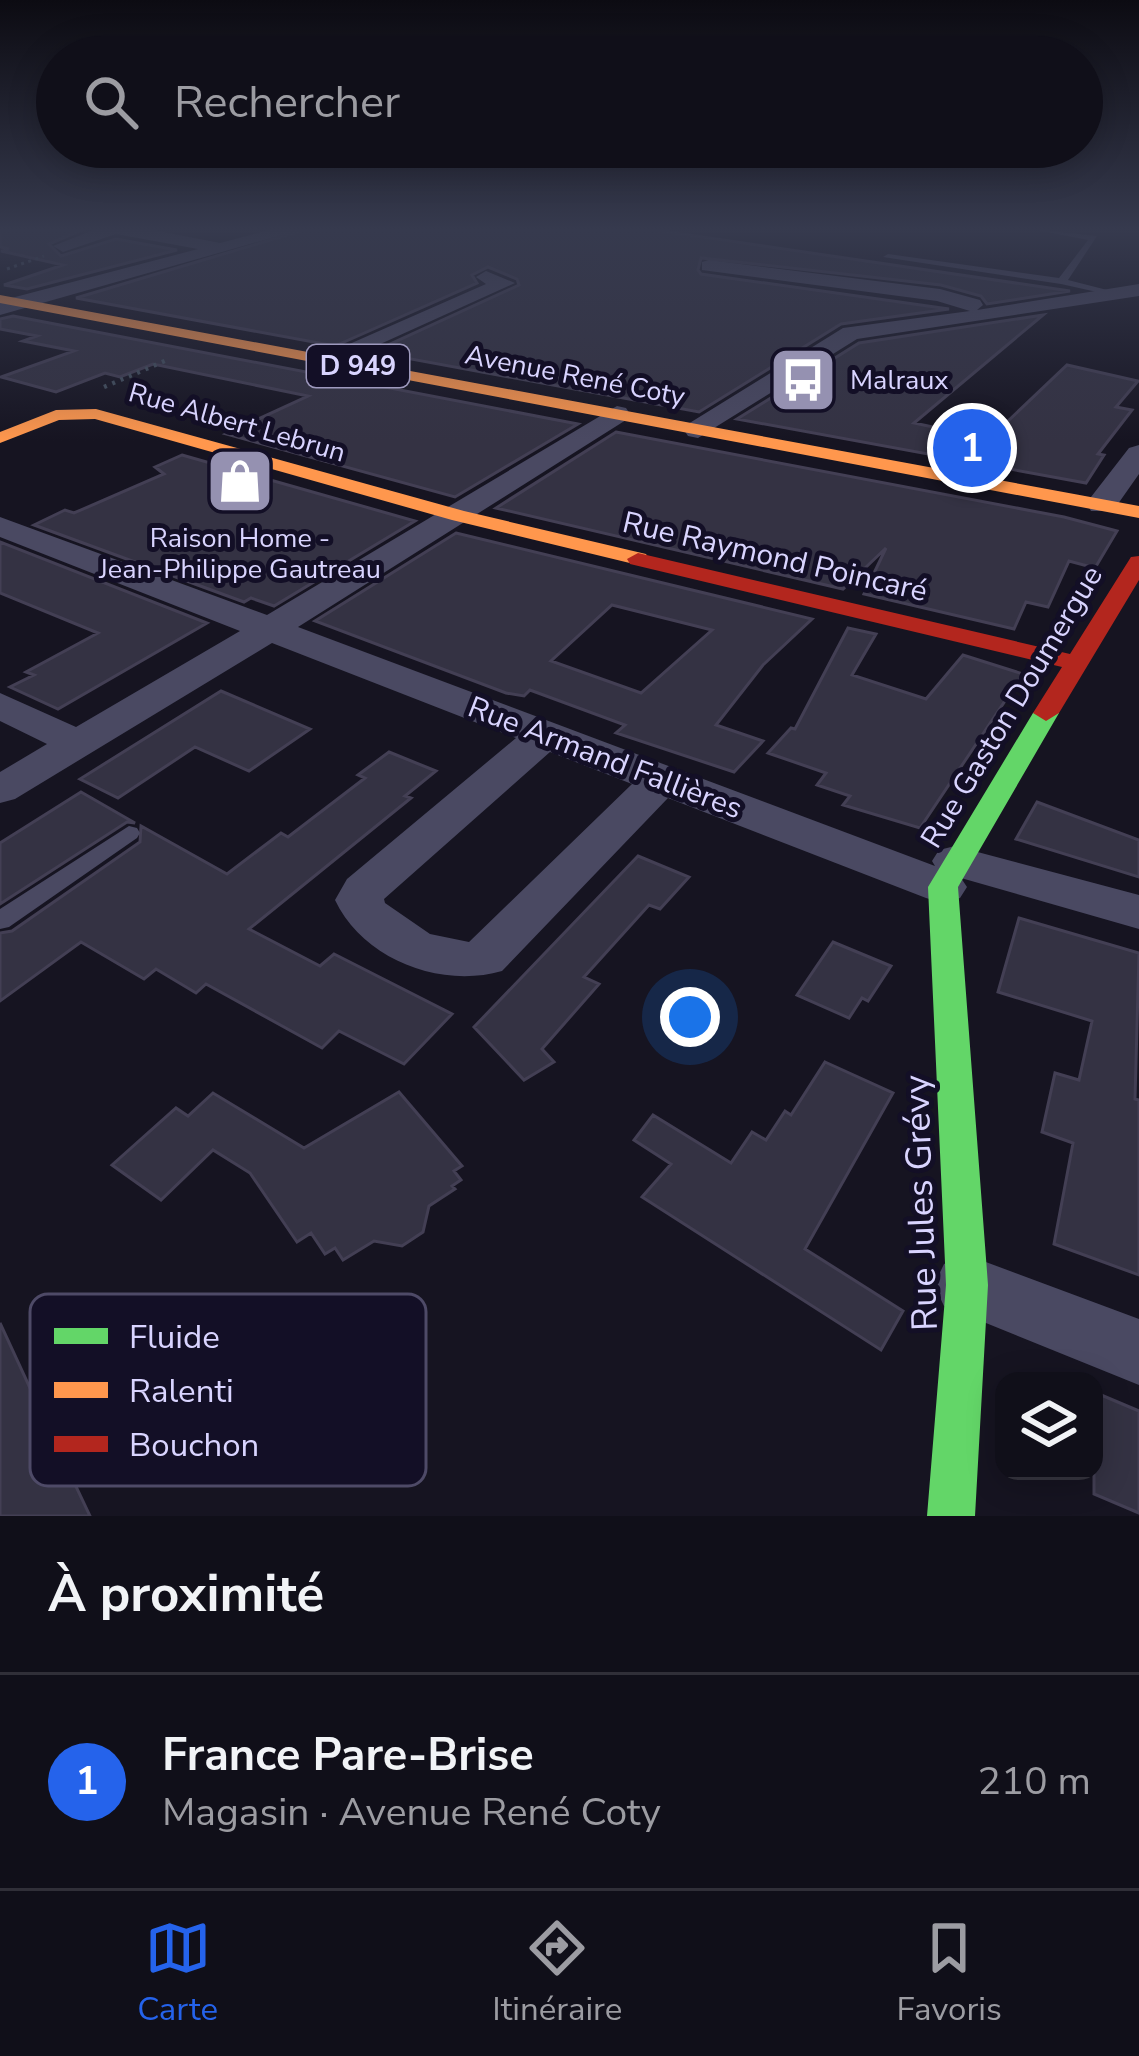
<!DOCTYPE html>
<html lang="fr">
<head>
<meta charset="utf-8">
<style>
  body { margin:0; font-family:"Nunito Sans",sans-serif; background:#1e1d26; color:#f1f3f6 }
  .controls { position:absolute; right:36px; bottom:36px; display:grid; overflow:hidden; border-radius:24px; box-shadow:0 6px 30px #0003 }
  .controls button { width:108px; height:108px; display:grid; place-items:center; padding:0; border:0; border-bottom:3px solid #302f38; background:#100f19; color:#f1f3f6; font:60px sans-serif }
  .you { position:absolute; left:690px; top:1017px; width:42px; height:42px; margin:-30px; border:9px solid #fff; border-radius:50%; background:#1a73e8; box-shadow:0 0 0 18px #1a73e833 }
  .badge { display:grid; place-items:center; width:78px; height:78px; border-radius:50%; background:#2563eb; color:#fff; font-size:39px; font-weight:700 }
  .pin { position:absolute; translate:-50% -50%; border:6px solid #fff; box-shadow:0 3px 12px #0006 }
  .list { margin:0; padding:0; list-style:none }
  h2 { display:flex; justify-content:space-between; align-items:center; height:156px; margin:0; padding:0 48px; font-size:51px }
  h2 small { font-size:39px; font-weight:400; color:#9c9ca2 }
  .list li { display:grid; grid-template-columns:78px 1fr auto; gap:36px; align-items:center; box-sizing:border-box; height:216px; padding:0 48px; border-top:3px solid #302f38 }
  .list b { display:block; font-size:45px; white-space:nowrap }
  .list p { margin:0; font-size:39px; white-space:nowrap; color:#9c9ca2 }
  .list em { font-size:39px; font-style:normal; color:#9c9ca2 }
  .icon { flex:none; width:66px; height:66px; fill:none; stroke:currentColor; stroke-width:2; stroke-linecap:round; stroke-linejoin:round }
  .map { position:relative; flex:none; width:1139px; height:1516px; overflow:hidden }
  .search { position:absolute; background:#100f19; box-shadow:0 6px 30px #0003; left:36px; right:36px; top:36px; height:132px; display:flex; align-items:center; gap:30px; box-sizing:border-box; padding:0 42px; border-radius:66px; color:#9c9ca2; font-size:45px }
  .sheet { height:372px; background:#100f19 }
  nav { display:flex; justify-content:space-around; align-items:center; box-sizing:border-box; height:168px; border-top:3px solid #302f38; background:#100f19; font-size:33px; color:#9c9ca2 }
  nav a { display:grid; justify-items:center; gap:6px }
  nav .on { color:#2563eb }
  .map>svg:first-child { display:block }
</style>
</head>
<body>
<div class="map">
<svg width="1139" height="1516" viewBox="0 0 1139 1516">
  <rect width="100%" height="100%" fill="#161421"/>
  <path fill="#343243" stroke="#433f54" stroke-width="3" fill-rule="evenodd" d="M 0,229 L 84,229 L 49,244 L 61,256 L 116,239 L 177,250 L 27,289 L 4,285 L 63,265 L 1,251 L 9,249 L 0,247 Z
    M 307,229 L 648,229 L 1070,291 L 987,304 L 981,296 L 941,285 L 701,258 L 698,270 L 701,274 L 949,309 L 841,324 L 699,412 L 373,352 L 519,285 L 517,279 L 488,267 L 472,275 L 477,283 L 335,346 L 76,298 Z
    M 1043,315 L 914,423 L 989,439 L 1067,365 L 1138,381 L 1116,407 L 1132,410 L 1098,454 L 1104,455 L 1086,483 L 737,419 L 859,343 Z
    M 13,316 L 578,424 L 455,497 L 226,434 L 308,396 L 153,364 L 120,377 L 105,373 L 56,392 L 1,377 L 74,351 L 23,341 L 37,336 L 0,329 L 0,319 Z
    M 616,432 L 1064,517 L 1117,531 L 1095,568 L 1069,561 L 1048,607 L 1026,602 L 1014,629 L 864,594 L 886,548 L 843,589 L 496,508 Z
    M 182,455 L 415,521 L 274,606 L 251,598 L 244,602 L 34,525 L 65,510 L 74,513 L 164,474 L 155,467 Z
    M 456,533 L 812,619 L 763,665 L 716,725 L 763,741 L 734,772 L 616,733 L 625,725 L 530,690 L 524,696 L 506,693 L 315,621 ZM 612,605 L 712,630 L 641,693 L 551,661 Z
    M 0,542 L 207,623 L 58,709 L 10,687 L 34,675 L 26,672 L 98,633 L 0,593 Z
    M 848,628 L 876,634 L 852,675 L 926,699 L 963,655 L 1023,674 L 920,828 L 843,805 L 850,796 L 817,785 L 826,773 L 768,753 L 791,728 L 795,729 Z
    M 221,691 L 310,729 L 249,771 L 195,747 L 118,798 L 80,779 Z
    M 389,752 L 436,771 L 405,796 L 411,798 L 249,929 L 320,966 L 334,954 L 452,1014 L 404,1064 L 339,1031 L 322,1048 L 206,984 L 196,993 L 156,969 L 144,979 L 81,942 L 0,1001 L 0,933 L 12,931 L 140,842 L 141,826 L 227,874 L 281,833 L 288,837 L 365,778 L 358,775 Z
    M 81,792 L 135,823 L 127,822 L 0,904 L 0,843 Z
    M 1037,802 L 1139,840 L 1139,877 L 1016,839 Z
    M 638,856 L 689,877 L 660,909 L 649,905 L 584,977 L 599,984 L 542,1049 L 554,1062 L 524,1080 L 474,1027 Z
    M 1019,918 L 1139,953 L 1135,1099 L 1139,1100 L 1139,1275 L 1054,1244 L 1073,1143 L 1042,1132 L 1055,1073 L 1079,1080 L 1092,1021 L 998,992 Z
    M 833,942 L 891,966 L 868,1001 L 862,998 L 849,1018 L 797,995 Z
    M 825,1062 L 893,1093 L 805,1249 L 903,1311 L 881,1350 L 642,1197 L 671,1164 L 634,1140 L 653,1115 L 731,1163 L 752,1132 L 766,1140 L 785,1111 L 791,1115 Z
    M 399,1092 L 462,1166 L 454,1171 L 461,1180 L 452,1186 L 455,1189 L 429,1206 L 423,1232 L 402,1246 L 374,1241 L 343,1260 L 335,1248 L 325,1254 L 311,1233 L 297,1242 L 250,1173 L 213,1150 L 161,1200 L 112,1165 L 176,1108 L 188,1116 L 213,1093 L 304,1148 Z
    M 0,1323 L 53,1438 L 90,1516 L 0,1516 Z
    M 1094,1392 L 1139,1411 L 1139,1513 L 1094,1494 Z"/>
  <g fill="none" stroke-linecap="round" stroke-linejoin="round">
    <path stroke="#44505f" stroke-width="3" stroke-dasharray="3 4.5" stroke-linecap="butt" d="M 7,269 L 44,256"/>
    <path stroke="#44505f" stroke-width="4.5" stroke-dasharray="3 6" stroke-linecap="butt" d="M 104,387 L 167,360"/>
    <path fill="#4a4962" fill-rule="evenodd" d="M 1032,229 L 1097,236 L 1068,280 L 1115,292 L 1115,296 L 1061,284 L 883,257 L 888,254 L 1059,278 L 1088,240 Z
      M 129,826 L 137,828 L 140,833 L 137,838 L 9,927 L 0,929 L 0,909 Z"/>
    <path fill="#4a4962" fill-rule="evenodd" d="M 96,229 L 148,229 L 220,243 L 273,229 L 303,229 L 0,315 L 0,301 L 198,249 L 116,234 L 63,252 L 53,246 Z
      M 709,260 L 940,289 L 980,300 L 983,305 L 977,310 L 1139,284 L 1139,296 L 857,339 L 698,438 L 688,436 L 684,430 L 688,424 L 843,328 L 970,311 L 937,301 L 702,270 L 702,262 Z
      M 486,271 L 515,283 L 334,365 L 316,365 L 313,360 L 486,284 L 476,277 Z
      M 617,406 L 626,408 L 630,414 L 626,420 L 298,627 L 935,866 L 932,861 L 939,850 L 955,846 L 1139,895 L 1139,929 L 961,878 L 967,887 L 960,898 L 943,903 L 926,898 L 668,798 L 502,971 C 440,989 363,959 335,900 L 347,879 L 516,738 L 272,643 L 15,799 L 0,803 L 0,772 L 47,744 L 0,721 L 0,693 L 76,727 L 240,631 L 0,537 L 0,517 L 267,615 ZM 550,752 L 632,784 L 469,942 L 430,934 L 385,903 L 384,899 Z
      M 1139,445 L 1139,474 L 1113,511 L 1091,511 L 1087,504 L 1091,497 L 1129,448 Z
      M 967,1255 L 1139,1319 L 1139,1385 L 944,1306 L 934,1285 L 944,1264 Z"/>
    <path fill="#63d668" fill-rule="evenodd" d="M 1046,705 L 1059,713 L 958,887 L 988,1285 L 975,1516 L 927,1516 L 946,1285 L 928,887 L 1033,713 Z"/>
    <path fill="#ff974d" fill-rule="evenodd" d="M 0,295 L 1139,506 L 1139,518 L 0,303 Z
      M 96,409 L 464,511 L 646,554 L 649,559 L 638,565 L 452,520 L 95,419 L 59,420 L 0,443 L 0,432 L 56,410 Z"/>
    <path fill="#b3261e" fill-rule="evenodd" d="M 638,553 L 1070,654 L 1131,557 L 1139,556 L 1139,580 L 1059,713 L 1046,721 L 1033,713 L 1062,667 L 630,564 L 627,559 Z"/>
  </g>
  <linearGradient id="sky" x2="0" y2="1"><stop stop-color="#0c0b12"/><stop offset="0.52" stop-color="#363a4e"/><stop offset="1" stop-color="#363a4e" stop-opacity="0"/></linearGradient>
  <rect width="1139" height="441" fill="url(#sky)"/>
  <defs>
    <symbol id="bus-square" viewBox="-11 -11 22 22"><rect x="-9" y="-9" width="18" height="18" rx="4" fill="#9591b1" stroke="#130f26"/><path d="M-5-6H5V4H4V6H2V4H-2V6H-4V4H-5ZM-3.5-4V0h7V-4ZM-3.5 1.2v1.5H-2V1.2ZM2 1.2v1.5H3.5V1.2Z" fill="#fff"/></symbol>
    <symbol id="shop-square" viewBox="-11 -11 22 22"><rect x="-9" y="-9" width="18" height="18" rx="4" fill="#9591b1" stroke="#130f26"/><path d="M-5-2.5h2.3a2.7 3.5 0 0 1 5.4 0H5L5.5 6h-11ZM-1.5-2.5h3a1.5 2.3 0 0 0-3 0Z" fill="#fff"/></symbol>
  </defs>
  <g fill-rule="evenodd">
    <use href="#bus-square" x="765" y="342" width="76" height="76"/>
    <use href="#shop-square" x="202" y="443" width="76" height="76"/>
  </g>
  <g text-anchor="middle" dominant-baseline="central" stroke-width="10" stroke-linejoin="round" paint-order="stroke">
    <rect fill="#130f26" stroke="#9e99be" stroke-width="3" x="307" y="345" width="102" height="42" rx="9"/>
    <g font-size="27" font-weight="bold" fill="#d9d4ff">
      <text x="358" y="366">D 949</text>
    </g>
    <g font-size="27" fill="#d9d4ff" stroke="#130f26">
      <text transform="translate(575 376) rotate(11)">Avenue René Coty</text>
      <text transform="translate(237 423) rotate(16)">Rue Albert Lebrun</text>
    </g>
    <g font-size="27" fill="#d9d4ff" stroke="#130f26" text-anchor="start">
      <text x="850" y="380">Malraux</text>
      <text x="240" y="538" text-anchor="middle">Raison Home -<tspan x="240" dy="31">Jean-Philippe Gautreau</tspan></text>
    </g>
    <g font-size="30" fill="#d9d4ff" stroke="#130f26">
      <text transform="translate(775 557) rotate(13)">Rue Raymond Poincaré</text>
      <text transform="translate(1012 707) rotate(-59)">Rue Gaston Doumergue</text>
      <text transform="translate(605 758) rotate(21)">Rue Armand Fallières</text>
    </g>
    <g font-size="36" fill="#d9d4ff" stroke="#130f26">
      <text transform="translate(921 1203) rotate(-92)">Rue Jules Grévy</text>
    </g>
  </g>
  <rect x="30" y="1294" width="396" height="192" rx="18" fill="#130f26" stroke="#4e4a67" stroke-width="3"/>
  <rect x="54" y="1328" width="54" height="16" fill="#63d668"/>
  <rect x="54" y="1382" width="54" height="16" fill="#ff974d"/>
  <rect x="54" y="1436" width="54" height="16" fill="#b3261e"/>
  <g font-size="33" fill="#d9d4ff">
    <text x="129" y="1348">Fluide</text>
    <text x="129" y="1402">Ralenti</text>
    <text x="129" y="1456">Bouchon</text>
  </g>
</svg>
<div class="controls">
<button><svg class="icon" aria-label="layers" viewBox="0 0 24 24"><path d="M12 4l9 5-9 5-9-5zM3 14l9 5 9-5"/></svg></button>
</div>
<div class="you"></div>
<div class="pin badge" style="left:972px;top:448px">1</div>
<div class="search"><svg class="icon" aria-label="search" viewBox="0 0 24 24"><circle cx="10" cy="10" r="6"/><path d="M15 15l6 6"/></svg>Rechercher</div>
</div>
<section class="sheet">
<h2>À proximité<small></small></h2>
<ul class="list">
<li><span class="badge">1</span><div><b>France Pare-Brise</b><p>Magasin · Avenue René Coty</p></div><em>210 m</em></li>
</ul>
</section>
<nav>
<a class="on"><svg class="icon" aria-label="map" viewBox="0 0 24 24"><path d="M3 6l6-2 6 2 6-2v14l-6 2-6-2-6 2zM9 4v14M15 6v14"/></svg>Carte</a>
<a><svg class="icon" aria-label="directions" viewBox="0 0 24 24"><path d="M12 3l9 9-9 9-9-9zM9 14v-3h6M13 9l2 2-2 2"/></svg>Itinéraire</a>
<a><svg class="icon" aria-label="saved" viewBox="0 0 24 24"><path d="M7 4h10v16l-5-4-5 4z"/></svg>Favoris</a>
</nav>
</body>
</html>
